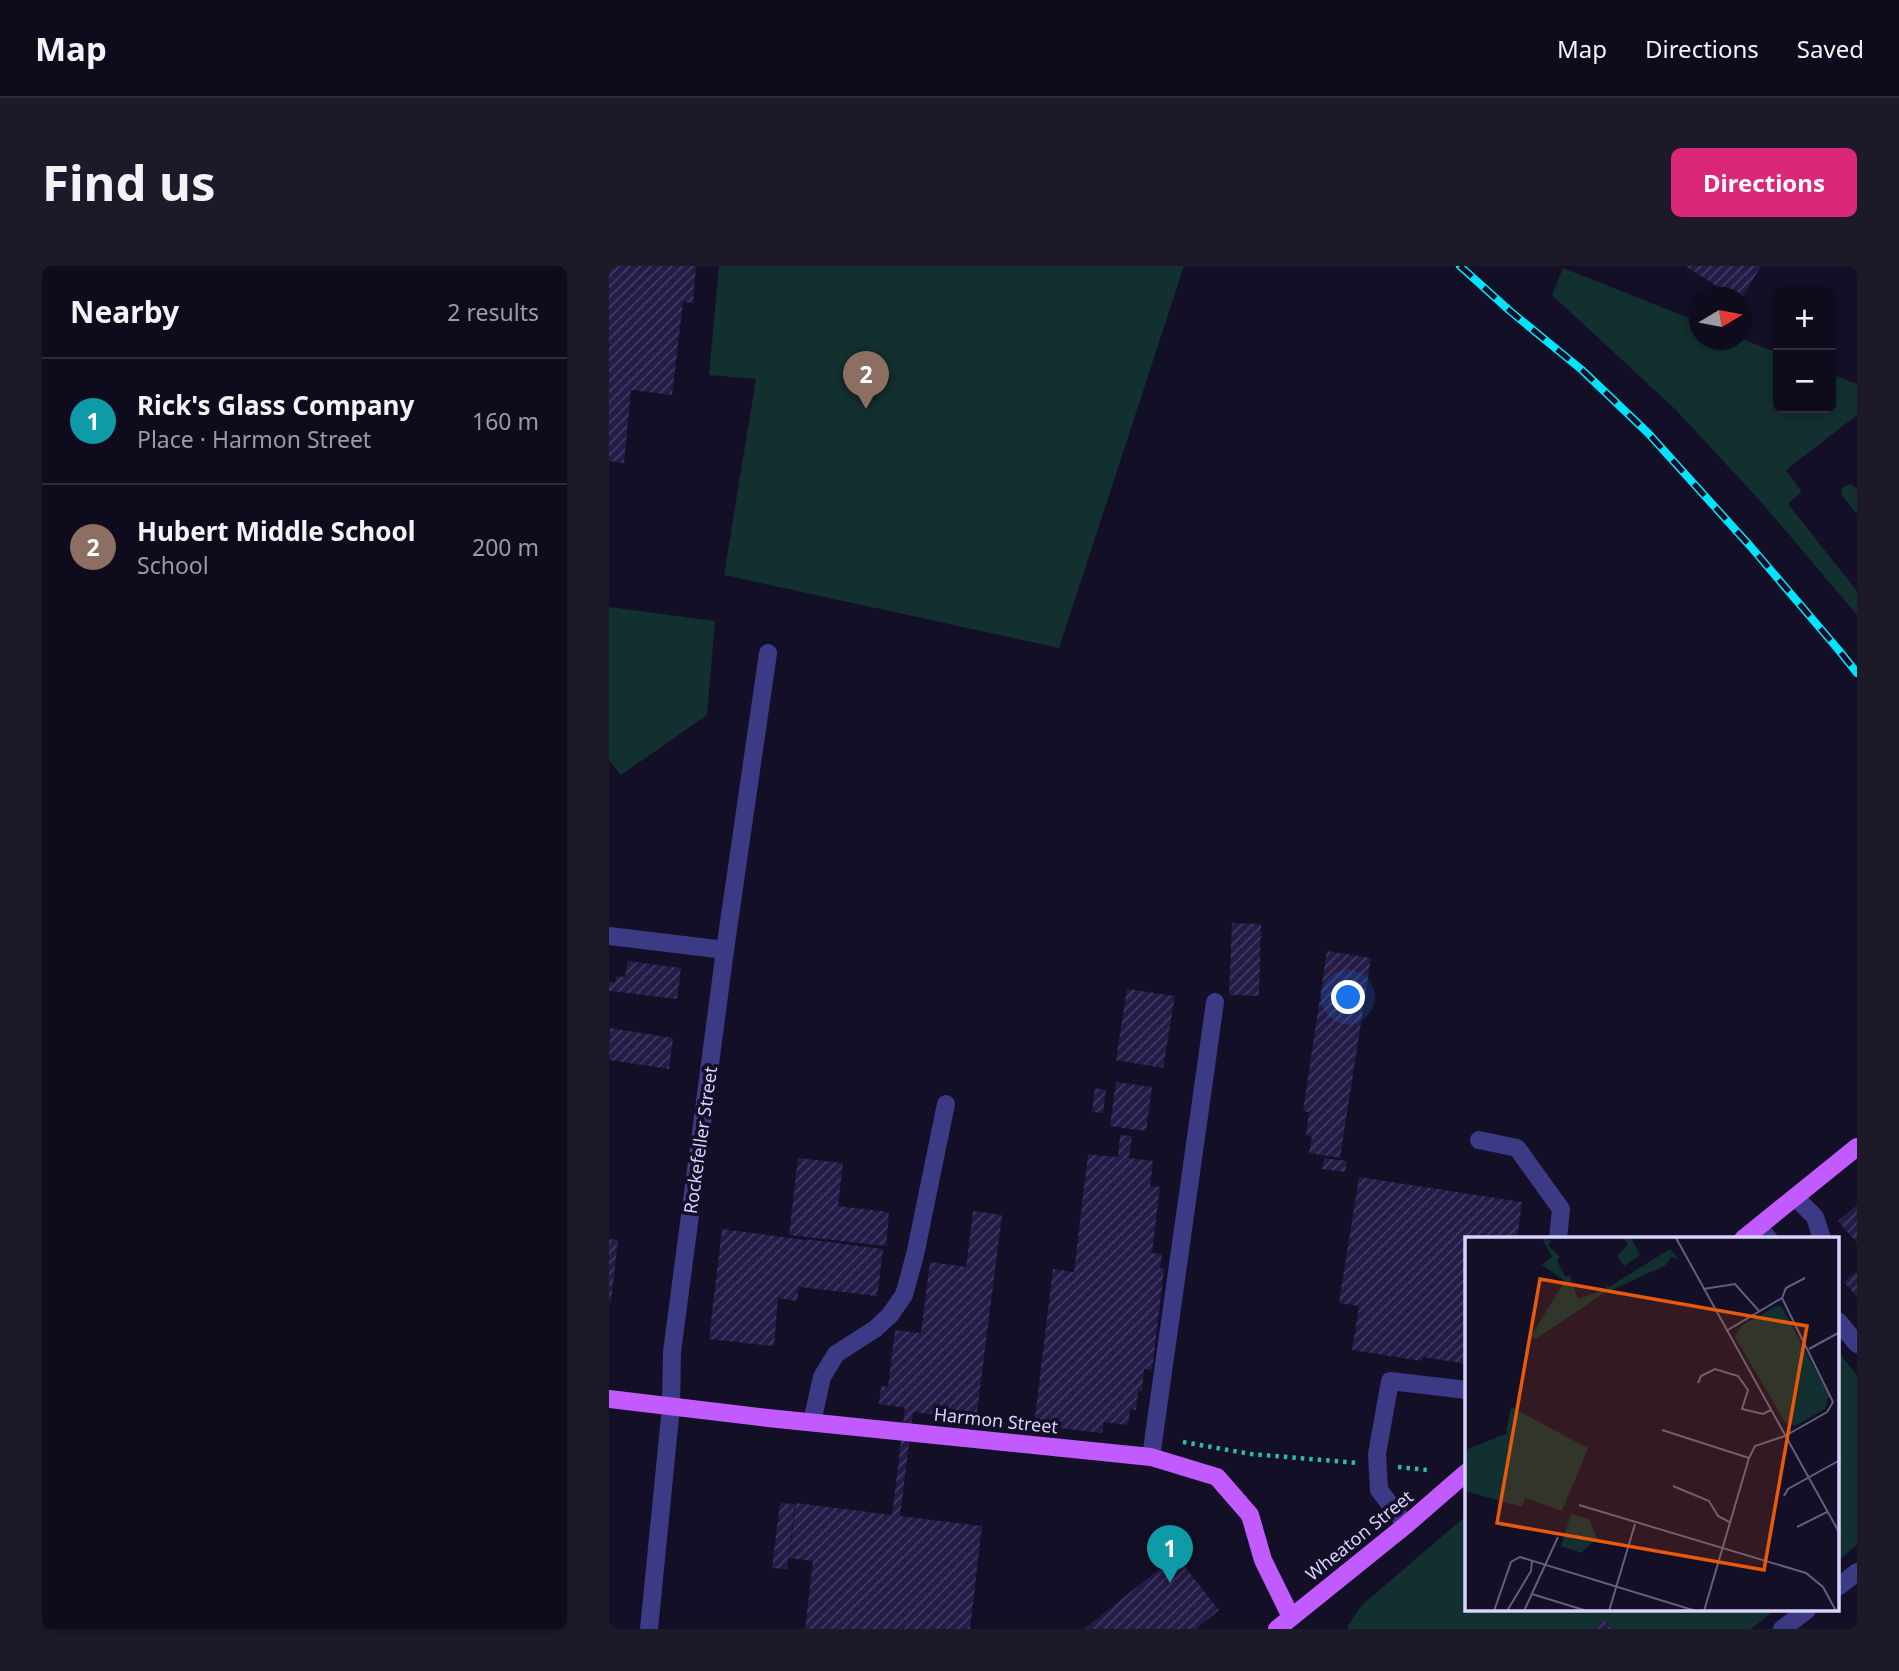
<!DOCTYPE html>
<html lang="en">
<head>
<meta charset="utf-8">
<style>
  body { margin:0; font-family:"Noto Sans",sans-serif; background:#1c1929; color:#f1f3f6 }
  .controls { position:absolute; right:21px; top:21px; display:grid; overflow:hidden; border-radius:10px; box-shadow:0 4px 10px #0003 }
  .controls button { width:63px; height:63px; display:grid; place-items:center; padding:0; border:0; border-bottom:2px solid #2e2b3b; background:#0e0b1c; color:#f1f3f6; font:35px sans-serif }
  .compass { position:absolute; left:1080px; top:21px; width:63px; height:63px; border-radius:50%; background:#0e0b1c; box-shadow:0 4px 10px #0003; rotate:80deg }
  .you { position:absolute; left:740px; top:732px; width:24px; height:24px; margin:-18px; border:5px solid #fff; border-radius:50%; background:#1a73e8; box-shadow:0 0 0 10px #1a73e833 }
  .badge { display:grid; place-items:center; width:46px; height:46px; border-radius:50%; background:#db2777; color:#fff; font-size:23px; font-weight:700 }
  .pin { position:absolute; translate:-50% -58px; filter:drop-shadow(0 2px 4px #0008) }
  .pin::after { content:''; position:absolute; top:37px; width:24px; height:21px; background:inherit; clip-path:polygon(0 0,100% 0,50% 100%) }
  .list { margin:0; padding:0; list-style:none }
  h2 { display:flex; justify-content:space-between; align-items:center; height:91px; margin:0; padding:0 28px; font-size:30px }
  h2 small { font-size:23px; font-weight:400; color:#9b9ba3 }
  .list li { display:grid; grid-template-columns:46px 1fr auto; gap:21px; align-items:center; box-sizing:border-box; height:126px; padding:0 28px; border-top:2px solid #2e2b3b }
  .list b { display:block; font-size:26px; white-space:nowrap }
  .list p { margin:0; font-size:23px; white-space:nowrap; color:#9b9ba3 }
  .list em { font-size:23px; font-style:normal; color:#9b9ba3 }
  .map { position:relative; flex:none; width:1248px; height:1363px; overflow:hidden; border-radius:10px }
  header { display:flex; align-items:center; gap:42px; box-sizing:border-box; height:98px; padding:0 35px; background:#0e0b1c; border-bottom:2px solid #2e2b3b }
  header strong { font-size:33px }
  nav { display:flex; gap:38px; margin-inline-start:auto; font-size:24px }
  .intro { display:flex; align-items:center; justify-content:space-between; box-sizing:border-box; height:168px; padding:0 42px }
  h1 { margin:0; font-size:49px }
  .button { padding:18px 32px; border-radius:10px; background:#db2777; color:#fff; font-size:24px; font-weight:700 }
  main { display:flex; gap:42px; padding:0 42px }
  aside { flex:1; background:#0e0b1c; border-radius:10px; box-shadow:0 4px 10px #0003 }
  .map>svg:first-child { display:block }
</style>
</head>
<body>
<header>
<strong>Map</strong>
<nav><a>Map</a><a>Directions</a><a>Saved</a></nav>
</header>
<div class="intro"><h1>Find us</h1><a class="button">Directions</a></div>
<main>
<aside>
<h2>Nearby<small>2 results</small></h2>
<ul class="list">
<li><span class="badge" style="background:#0f9aa8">1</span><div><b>Rick's Glass Company</b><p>Place · Harmon Street</p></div><em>160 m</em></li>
<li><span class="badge" style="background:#8d6e63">2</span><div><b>Hubert Middle School</b><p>School</p></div><em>200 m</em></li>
</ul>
</aside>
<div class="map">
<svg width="1248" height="1363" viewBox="0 0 1248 1363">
  <defs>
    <pattern id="building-hatch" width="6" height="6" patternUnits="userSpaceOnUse" patternTransform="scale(1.75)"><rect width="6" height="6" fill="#241b47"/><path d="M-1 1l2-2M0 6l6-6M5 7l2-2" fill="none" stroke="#433b63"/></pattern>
  </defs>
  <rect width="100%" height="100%" fill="#130f26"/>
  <path fill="#12302f" d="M 110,0 L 575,0 L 450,382 L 115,309 L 147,113 L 100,109 Z
    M 954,2 L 1090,56 L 1090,74 L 1133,73 L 1169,87 L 1169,142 L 1222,142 L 1222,108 L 1248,118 L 1248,149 L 1177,204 L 1192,224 L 1191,227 L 1179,238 L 1248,325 L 1248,349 L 1154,238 L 1067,144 L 943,29 Z
    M 1241,218 L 1248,223 L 1248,248 L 1232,228 L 1233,222 Z
    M 0,341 L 106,355 L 98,449 L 12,509 L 0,494 Z
    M 1229,1086 L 1248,1109 L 1248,1279 L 1229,1295 Z
    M 858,1249 L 858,1344 L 1166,1344 L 1142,1363 L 739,1363 L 738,1361 L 753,1339 Z"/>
  <path fill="url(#building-hatch)" d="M 0,0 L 87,0 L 84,37 L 74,36 L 63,129 L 22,124 L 15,197 L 0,195 Z
    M 1076,0 L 1152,0 L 1133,32 L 1126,32 Z
    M 623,657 L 652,658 L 650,730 L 620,729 Z
    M 718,685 L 762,692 L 731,892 L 700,887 L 703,871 L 697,869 L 700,846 L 694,845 Z
    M 19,695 L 72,702 L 68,733 L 0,725 L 0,716 L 6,717 L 7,710 L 16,711 Z
    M 518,723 L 566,730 L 554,802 L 507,794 Z
    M 1,762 L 64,772 L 60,803 L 0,794 Z
    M 507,816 L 543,821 L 537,865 L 501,860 Z
    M 486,822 L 497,824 L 494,847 L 483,846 Z
    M 511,869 L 523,870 L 520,892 L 544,895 L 541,920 L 551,921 L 543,987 L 553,988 L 551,1002 L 555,1003 L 543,1104 L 535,1103 L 533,1125 L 529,1125 L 527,1144 L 521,1143 L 519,1159 L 495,1156 L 493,1167 L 425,1159 L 444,1003 L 465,1006 L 479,888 L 509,891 Z
    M 189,892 L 234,897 L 229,940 L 280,946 L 277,980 L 180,969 Z
    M 715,892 L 738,895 L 736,906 L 713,903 Z
    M 750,911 L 913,936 L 908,973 L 858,973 L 858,1098 L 814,1091 L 813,1095 L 743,1084 L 750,1040 L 730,1037 Z
    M 1248,939 L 1248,977 L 1229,955 Z
    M 364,945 L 393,949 L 367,1154 L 304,1146 L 291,1250 L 373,1260 L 361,1363 L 196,1363 L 204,1295 L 180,1292 L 187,1237 L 283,1249 L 296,1142 L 270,1138 L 272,1120 L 279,1121 L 286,1064 L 312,1067 L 321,996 L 357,1001 Z
    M 113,963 L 196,974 L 195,984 L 197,973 L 274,983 L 268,1030 L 190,1021 L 188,1035 L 169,1032 L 165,1080 L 100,1073 Z
    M 0,973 L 9,974 L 2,1036 L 0,1036 Z
    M 1248,1005 L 1248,1031 L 1235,1016 Z
    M 171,1237 L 186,1238 L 178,1303 L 163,1302 Z
    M 567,1290 L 610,1344 L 587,1363 L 475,1363 Z
    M 996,1354 L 1003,1363 L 985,1363 Z"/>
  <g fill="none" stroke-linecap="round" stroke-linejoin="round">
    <path stroke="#2fb8b0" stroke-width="4.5" stroke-dasharray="3.5 5" stroke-linecap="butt" d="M 574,1176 L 642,1188 L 749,1197
      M 789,1201 L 818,1204"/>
    <path stroke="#3d3a85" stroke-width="18" d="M 0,670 L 116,684
      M 870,874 L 908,882 L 952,943 L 949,973
      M 1186,931 L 1206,951 L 1213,973
      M 1149,961 L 1160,973
      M 1229,1055 L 1248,1078
      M 203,1156 L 213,1111 L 227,1088 L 266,1063 L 281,1049 L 295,1029 L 306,989 L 337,838
      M 542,1191 L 606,736
      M 797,1259 L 770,1224 L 768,1188 L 781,1115 L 858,1124
      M 1229,1321 L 1248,1306
      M 40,1363 L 62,1141 L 63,1086 L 116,684 L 159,387
      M 1173,1363 L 1198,1344"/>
    <path stroke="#c25bff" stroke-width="18" d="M 1134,973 L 1248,881
      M 0,1133 L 159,1152 L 542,1191 L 608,1211 L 641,1249 L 654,1294 L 682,1351
      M 668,1363 L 797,1259 L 858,1206"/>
    <defs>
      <path id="rail" d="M 851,0 L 901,45 L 973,104 L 1039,167 L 1142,281 L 1228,382 L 1248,407"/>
    </defs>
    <use href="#rail" stroke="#00e5ff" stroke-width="8"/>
    <use href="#rail" stroke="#130f26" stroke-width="5" stroke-dasharray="16" stroke-linecap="butt"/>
  </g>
  <g text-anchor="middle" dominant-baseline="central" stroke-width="7" stroke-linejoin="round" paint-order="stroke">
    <g font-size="18" fill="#d9d4ff" stroke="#130f26">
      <text transform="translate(91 874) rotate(-82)">Rockefeller Street</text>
      <text transform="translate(387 1154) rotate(6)">Harmon Street</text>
      <text transform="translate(750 1269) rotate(-39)">Wheaton Street</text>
    </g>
  </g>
  <g transform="translate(856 971)">
    <rect width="374" height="374" fill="#130f26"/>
    <path d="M 77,1 L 86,4 L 83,8 L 95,20 L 92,24 L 100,39 L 105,39 L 113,62 L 141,52 L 140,47 L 144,50 L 205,12 L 214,22 L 206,20 L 201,28 L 136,58 L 71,102 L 66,99 L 100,44 L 77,28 L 87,20 ZM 159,1 L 166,1 L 175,18 L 159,29 L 152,18 L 163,8 ZM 312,69 L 317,70 L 364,159 L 360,172 L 330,189 L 320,185 L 270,100 L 276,89 ZM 46,170 L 123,211 L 97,274 L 60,261 L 57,270 L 0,254 L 0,213 L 41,197 ZM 106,277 L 124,282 L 132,301 L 116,316 L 96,309 Z" fill="#12302f"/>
    <path fill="none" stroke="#625e7d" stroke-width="2" d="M 211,1 L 375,297M 238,52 L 270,47 L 294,74M 317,61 L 368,165 L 362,175 L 320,199M 261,94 L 317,61 L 321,51 L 340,41M 344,112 L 375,95M 233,146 L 236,139 L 250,132 L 273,139 L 283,153 L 277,172 L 298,177 L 306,173M 197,193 L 284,221M 208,249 L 244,264 L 253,279 L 266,286M 319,259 L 323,252 L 375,223M 114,268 L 341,336 L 358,350 L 371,374M 332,290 L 362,275M 67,357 L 122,374M 29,374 L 46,325 L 55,320 L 231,374M 42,374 L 66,334 L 67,324M 59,374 L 93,300M 144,374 L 170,287M 239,374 L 284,221 L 290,209 L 320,199"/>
    <path fill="#e8590c" fill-opacity="0.15" stroke="#e8590c" stroke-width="3.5" d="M 75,42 L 342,89 L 299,333 L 32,286 Z"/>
    <rect width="374" height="374" fill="none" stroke="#d9d4ff" stroke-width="3.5"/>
  </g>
</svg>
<div class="controls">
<button>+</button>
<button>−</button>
</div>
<svg class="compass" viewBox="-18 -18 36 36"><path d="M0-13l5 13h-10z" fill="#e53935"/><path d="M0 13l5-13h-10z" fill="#9b9ba3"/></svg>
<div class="you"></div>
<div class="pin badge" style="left:561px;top:1317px;background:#0f9aa8">1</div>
<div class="pin badge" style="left:257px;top:143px;background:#8d6e63">2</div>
</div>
</main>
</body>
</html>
